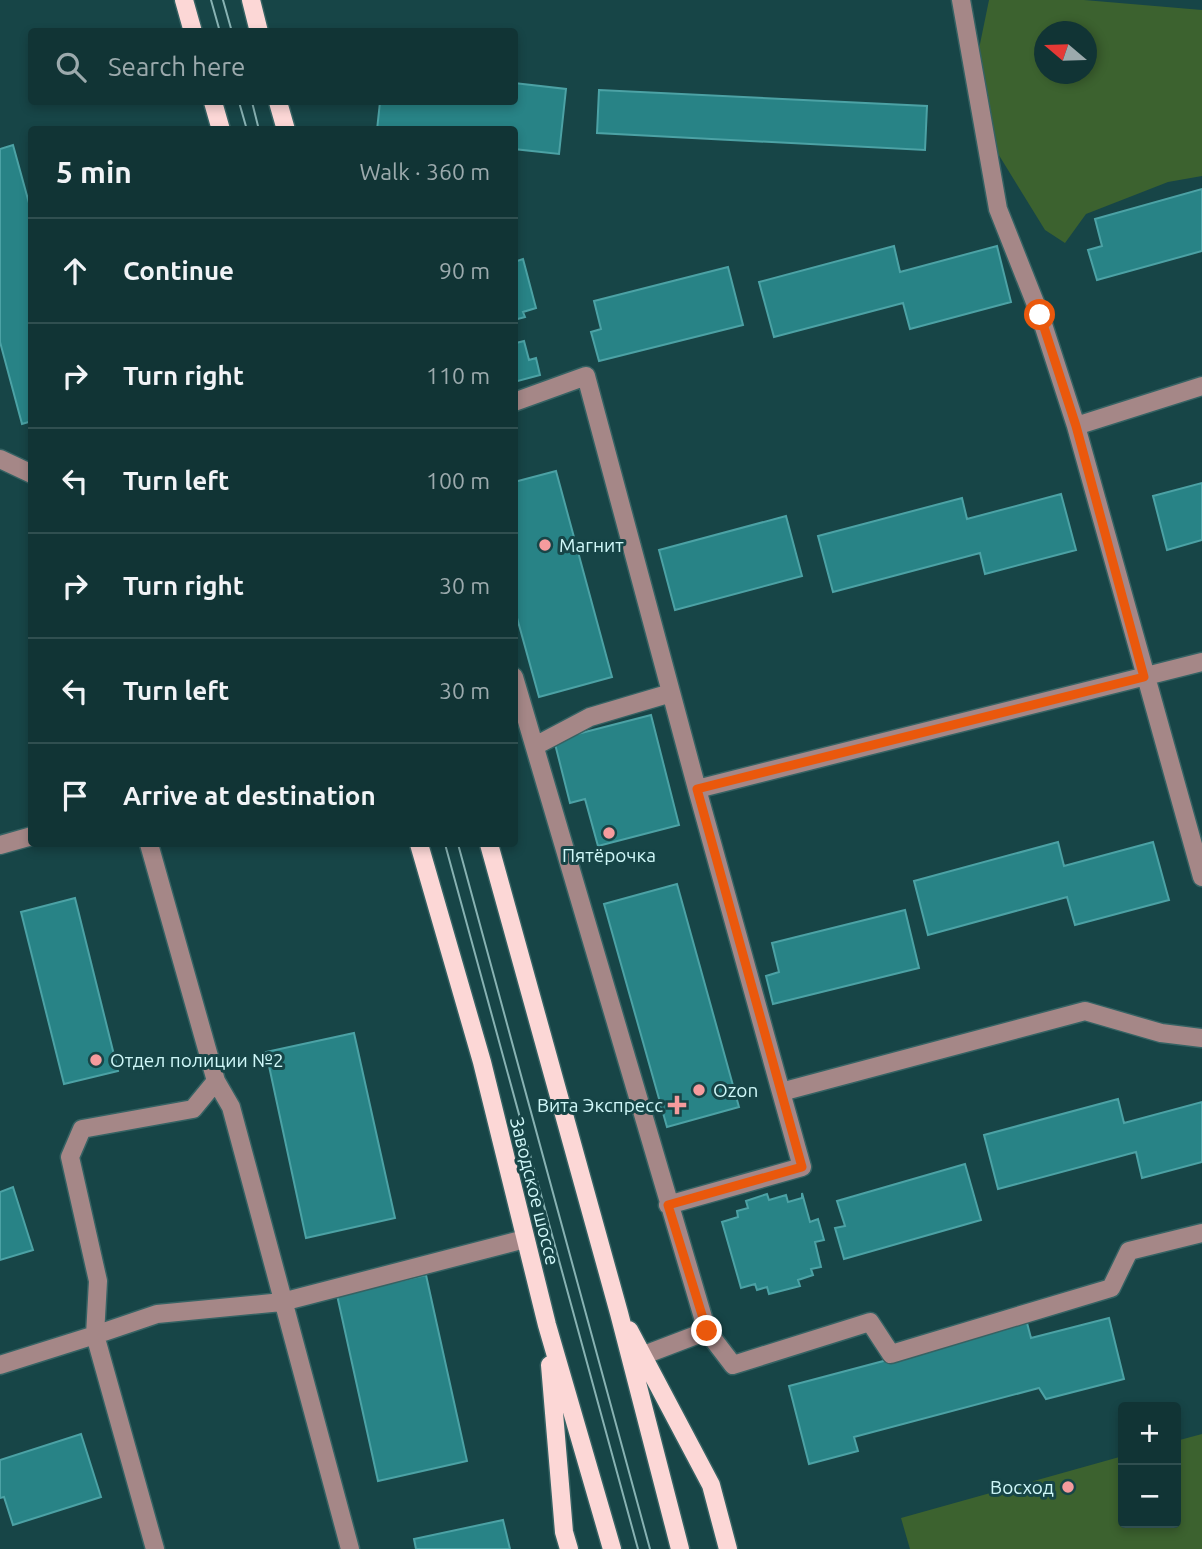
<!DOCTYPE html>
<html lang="en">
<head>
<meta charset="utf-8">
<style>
  body { margin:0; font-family:Ubuntu,sans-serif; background:#1a3c3d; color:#f1f3f6 }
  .controls { position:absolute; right:21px; bottom:21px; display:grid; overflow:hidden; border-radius:7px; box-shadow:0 4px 10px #0003 }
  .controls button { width:63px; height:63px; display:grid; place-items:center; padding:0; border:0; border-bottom:2px solid #304f50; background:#113435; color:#f1f3f6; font:35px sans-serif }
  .compass { position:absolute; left:1034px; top:21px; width:63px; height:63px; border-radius:50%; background:#113435; box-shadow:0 4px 10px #0003; rotate:289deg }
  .stop { position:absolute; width:21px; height:21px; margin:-16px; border:5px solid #ea580c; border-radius:50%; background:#fff }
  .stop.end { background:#ea580c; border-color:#fff; box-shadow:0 2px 7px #0008 }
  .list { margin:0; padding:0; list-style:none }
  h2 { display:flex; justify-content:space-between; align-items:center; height:91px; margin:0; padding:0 28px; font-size:30px }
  h2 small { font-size:23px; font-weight:400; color:#9caaad }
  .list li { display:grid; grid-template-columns:46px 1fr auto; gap:21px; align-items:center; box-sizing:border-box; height:105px; padding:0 28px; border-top:2px solid #304f50 }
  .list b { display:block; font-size:26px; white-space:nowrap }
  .list em { font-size:23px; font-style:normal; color:#9caaad }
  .icon { flex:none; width:38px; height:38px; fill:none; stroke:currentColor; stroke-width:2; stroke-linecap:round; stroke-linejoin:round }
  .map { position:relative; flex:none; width:1202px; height:1549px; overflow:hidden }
  .search { position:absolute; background:#113435; box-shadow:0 4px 10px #0003; left:28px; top:28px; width:490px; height:77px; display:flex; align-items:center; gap:18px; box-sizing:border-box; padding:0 24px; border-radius:7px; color:#9caaad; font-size:26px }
  .panel { position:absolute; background:#113435; box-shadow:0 4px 10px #0003; left:28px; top:126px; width:490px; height:721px; border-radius:7px }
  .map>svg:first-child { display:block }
</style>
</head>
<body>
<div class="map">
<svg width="1202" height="1549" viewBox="0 0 1202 1549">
  <rect width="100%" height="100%" fill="#174547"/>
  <path fill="#3c622f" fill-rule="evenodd" d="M 989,0 L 1084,0 L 1202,10 L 1202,176 L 1168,182 L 1086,214 L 1065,243 L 1045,230 L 997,152 L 972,83 ZM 1044,32 L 1086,32 L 1086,74 L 1044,74 Z
    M 1202,1434 L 1202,1549 L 910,1549 L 901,1518 L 1123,1456 L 1123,1523 L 1176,1523 L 1176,1441 Z"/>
  <path fill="#288386" stroke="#4ca2a5" stroke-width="2" d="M 514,83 L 566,89 L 559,154 L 514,149 L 514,130 L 377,130 L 380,102 L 514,102 Z
    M 599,90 L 927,106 L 925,150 L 597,133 Z
    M 13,145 L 32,214 L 32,421 L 22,424 L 0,342 L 0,149 Z
    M 1202,189 L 1202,251 L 1097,280 L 1088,250 L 1102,246 L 1095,219 Z
    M 894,246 L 900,272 L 997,246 L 1011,302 L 910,329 L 903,303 L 774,337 L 759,282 Z
    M 523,259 L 536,308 L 523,312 L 525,317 L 514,320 L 514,262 Z
    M 728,267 L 743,325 L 599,361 L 591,332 L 601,329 L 594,301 Z
    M 514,339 L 516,343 L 524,341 L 529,360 L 536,358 L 540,375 L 514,382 Z
    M 556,471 L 612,677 L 539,697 L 514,607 L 514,482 Z
    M 1202,483 L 1202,540 L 1167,550 L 1153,496 Z
    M 1061,494 L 1076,550 L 985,574 L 980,553 L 833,592 L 818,536 L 962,498 L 967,519 Z
    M 786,516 L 802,576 L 675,610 L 659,550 Z
    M 651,715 L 679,825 L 598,846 L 585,799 L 570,803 L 554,740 Z
    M 1058,842 L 1064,866 L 1153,842 L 1169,900 L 1075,925 L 1067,897 L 928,935 L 914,881 Z
    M 677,884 L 739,1107 L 667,1127 L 604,904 Z
    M 75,898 L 118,1071 L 64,1084 L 21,912 Z
    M 905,910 L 919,968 L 773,1004 L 766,976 L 779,972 L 772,943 Z
    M 354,1033 L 395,1218 L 306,1238 L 266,1052 Z
    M 1118,1099 L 1124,1123 L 1202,1102 L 1202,1162 L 1142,1178 L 1136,1152 L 998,1189 L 984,1135 Z
    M 965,1164 L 981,1220 L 844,1259 L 835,1228 L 845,1226 L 837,1201 Z
    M 13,1187 L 33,1250 L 0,1260 L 0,1192 Z
    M 802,1193 L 810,1222 L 818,1219 L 824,1240 L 815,1242 L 821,1267 L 811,1269 L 813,1275 L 798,1280 L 800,1286 L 769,1294 L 767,1287 L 757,1290 L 755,1284 L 741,1288 L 722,1222 L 738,1217 L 737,1211 L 748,1208 L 746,1201 L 767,1194 L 769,1200 L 786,1195 L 788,1202 L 802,1198 Z
    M 426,1275 L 467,1461 L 378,1481 L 337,1295 Z
    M 1109,1318 L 1124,1379 L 1046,1399 L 1039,1388 L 854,1437 L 858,1451 L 809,1464 L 789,1386 L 1027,1323 L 1031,1338 Z
    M 81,1434 L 101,1497 L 13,1525 L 4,1497 L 0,1498 L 0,1460 Z
    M 503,1520 L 510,1549 L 416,1549 L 414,1539 Z"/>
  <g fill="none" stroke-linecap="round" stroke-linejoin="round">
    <defs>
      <path id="minor" d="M 961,0 L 998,209 L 1040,315 L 1076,426
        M 1202,386 L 1076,426 L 1202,877
        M 514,402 L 586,376 L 697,789 L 1202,662
        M 0,459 L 32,474
        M 514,677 L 707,1331
        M 535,746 L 590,717 L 671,693
        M 697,789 L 781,1092
        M 0,845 L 32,836
        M 216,1081 L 231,1107 L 350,1549
        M 668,1205 L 802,1167 L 781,1092 L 1085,1011 L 1161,1033 L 1202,1038
        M 644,1355 L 707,1331 L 733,1365 L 870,1322 L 891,1354 L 1111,1288 L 1129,1251 L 1202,1233
        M 0,1365 L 95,1335 L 98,1281 L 70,1157 L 82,1129 L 193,1109 L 216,1081 L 149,844
        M 155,1549 L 95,1335 L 157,1314 L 282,1302 L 525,1239"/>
      <path id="major" d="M 184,0 L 193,32
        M 251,0 L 259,32
        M 213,102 L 221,130
        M 278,102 L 286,130
        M 419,844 L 482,1062 L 547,1325 L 612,1549
        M 489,844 L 619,1313 L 680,1549
        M 629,1330 L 711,1485 L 728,1549
        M 550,1365 L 564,1532 L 569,1549"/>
    </defs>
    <use href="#minor" stroke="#356263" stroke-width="21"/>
    <use href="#major" stroke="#356263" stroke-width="21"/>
    <use href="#minor" stroke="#a58787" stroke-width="18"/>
    <use href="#major" stroke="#fcd7d6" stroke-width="18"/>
    <path stroke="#88b2b3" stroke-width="2" d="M 211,0 L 220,32
      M 223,0 L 232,32
      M 239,102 L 247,130
      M 252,102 L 259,130
      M 445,844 L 638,1549
      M 458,844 L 650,1549"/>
  </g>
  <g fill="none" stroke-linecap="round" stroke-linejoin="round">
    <path stroke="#ea580c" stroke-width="9" d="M 707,1331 L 668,1205 L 802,1167 L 697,789 L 1144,677 L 1076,426 L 1040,315"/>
  </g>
  <g fill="#f59b9d" stroke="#174547" stroke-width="2.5">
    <circle cx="545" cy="545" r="7"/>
    <circle cx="609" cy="833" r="7"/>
    <circle cx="96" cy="1060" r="7"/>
    <circle cx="699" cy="1090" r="7"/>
    <path d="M673.5 1094.5h7v7h7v7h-7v7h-7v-7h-7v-7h7z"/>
    <circle cx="1068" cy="1487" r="7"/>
  </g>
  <g text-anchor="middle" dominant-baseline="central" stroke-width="6" stroke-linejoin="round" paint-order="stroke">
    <g font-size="19" fill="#d0f8f9" stroke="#174547" text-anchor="start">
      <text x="559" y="545">Магнит</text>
      <text x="609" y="855" text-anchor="middle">Пятёрочка</text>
      <text x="110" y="1060">Отдел полиции №2</text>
      <text x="713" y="1090">Ozon</text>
      <text x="663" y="1105" text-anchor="end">Вита Экспресс</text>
      <text x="1054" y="1487" text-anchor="end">Восход</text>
    </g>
    <g font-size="19" fill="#d0f8f9" stroke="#174547">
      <text transform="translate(535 1191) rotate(76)">Заводское шоссе</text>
    </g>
  </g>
</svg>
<div class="controls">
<button>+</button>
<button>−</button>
</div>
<svg class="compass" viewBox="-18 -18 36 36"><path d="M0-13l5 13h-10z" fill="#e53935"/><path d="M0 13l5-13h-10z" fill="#9caaad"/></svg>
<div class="stop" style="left:1040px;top:315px"></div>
<div class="stop end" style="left:707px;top:1331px"></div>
<div class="search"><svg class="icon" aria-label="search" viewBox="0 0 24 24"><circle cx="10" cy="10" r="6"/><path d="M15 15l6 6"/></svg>Search here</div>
<section class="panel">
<h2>5 min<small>Walk · 360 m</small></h2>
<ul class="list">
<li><svg class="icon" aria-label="ahead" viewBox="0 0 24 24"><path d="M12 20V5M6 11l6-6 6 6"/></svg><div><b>Continue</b></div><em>90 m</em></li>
<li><svg class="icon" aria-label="right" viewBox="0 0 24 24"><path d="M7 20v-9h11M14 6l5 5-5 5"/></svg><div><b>Turn right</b></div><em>110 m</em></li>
<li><svg class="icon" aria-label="left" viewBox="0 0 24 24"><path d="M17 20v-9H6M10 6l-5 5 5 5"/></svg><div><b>Turn left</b></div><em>100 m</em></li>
<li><svg class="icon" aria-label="right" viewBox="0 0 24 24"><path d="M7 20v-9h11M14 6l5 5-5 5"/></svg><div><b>Turn right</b></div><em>30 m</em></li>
<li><svg class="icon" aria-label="left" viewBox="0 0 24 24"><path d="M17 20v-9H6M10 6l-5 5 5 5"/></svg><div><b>Turn left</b></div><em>30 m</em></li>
<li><svg class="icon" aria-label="arrive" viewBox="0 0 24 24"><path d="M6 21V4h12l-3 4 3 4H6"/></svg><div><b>Arrive at destination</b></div></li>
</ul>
</section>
</div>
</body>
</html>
